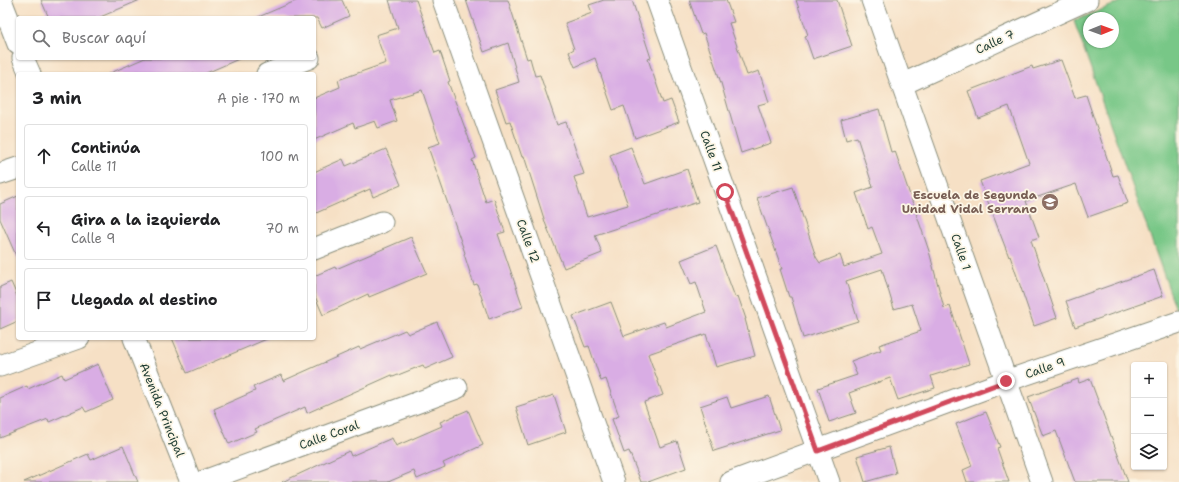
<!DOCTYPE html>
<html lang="es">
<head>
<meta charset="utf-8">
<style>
  body { margin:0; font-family:"Shantell Sans",sans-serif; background:#f6f6f6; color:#202124 }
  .controls { position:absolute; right:12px; bottom:12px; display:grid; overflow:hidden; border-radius:4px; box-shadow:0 1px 3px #0004 }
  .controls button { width:36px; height:36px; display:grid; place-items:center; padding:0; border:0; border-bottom:1px solid #e0e0e0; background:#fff; color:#202124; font:20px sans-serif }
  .compass { position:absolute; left:1083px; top:12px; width:36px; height:36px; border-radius:50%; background:#fff; box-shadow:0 1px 3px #0004; rotate:89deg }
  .stop { position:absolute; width:12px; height:12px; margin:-9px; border:3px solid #d1495b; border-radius:50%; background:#fff }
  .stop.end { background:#d1495b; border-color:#fff; box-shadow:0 1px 4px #0008 }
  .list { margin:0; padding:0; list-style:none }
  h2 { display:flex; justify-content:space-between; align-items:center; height:52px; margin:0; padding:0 16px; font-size:17px }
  h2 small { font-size:13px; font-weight:400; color:#757577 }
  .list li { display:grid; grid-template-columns:26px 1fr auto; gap:12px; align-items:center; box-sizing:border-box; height:64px; margin:0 8px 8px; padding:0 8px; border:1px solid #e0e0e0; border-radius:4px }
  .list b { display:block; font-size:15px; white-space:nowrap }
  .list p { margin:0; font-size:13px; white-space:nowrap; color:#757577 }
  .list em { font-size:13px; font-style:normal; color:#757577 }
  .icon { flex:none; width:22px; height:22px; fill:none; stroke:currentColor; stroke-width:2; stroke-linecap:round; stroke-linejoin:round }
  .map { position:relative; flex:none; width:1179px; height:482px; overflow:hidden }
  .search { position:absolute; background:#fff; box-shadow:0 1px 3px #0004; left:16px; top:16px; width:300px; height:44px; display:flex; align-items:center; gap:10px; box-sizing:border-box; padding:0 14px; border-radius:4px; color:#757577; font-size:15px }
  .panel { position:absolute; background:#fff; box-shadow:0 1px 3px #0004; left:16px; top:72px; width:300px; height:268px; border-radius:4px }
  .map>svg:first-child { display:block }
</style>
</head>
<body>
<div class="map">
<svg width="1179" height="482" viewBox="0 0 1179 482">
  <rect width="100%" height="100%" fill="#fcf5e5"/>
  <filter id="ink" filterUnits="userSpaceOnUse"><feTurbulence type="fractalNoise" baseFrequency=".025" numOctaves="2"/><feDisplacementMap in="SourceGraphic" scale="8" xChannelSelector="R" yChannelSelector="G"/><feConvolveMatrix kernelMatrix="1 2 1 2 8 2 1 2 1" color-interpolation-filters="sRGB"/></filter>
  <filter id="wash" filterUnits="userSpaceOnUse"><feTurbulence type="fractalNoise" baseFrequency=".012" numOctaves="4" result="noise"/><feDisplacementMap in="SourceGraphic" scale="16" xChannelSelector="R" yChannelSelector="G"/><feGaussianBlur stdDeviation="0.9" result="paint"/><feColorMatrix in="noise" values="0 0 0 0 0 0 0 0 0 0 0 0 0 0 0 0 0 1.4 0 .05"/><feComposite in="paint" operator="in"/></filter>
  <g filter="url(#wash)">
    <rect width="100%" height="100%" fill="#f6e0c5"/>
    <path fill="#78c787" stroke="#4c825e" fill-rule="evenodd" d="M 1125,0 L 1179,0 L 1179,315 L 1178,315 L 1074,21 ZM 1089,18 L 1113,18 L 1113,42 L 1089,42 Z"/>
    <g id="blocks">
      <path fill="#d9ade4" d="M 41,0 L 140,0 L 98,18 L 49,18 Z
        M 298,0 L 342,0 L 349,16 L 322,28 L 317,18 L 256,18 Z
        M 389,0 L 416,0 L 435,53 L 440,51 L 450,81 L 448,82 L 476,158 L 472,160 L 486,202 L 494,199 L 505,232 L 498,234 L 523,307 L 489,319 L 477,284 L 474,285 L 464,254 L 465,253 L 428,147 L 440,143 L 422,90 L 390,100 L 397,121 L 378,128 L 375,121 L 355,128 L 353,123 L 314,140 L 314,98 L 340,87 L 338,80 L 386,63 L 376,35 L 398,28 Z
        M 466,0 L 508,0 L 527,59 L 530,58 L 535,76 L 540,75 L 557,125 L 566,122 L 584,174 L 574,177 L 587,217 L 628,205 L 610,155 L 631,147 L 645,184 L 687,169 L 698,202 L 595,235 L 602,253 L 564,268 L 546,225 L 524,156 L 522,157 L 510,121 L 506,122 L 495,90 L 519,82 L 508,43 L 484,52 Z
        M 604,0 L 632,0 L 651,58 L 648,59 L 663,103 L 671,100 L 679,122 L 635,138 L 624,106 L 613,110 L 595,58 L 575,67 L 569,52 L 574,49 L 565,23 L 592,13 L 589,5 Z
        M 689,0 L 726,0 L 734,22 L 729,23 L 747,75 L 759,71 L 769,102 L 758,105 L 771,143 L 741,153 L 721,83 L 704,33 L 701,34 Z
        M 796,0 L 837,0 L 852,46 L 813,59 L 805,36 L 808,35 Z
        M 145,58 L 241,58 L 204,74 L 108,74 Z
        M 1061,60 L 1075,98 L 1086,95 L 1113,176 L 1118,175 L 1128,203 L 1088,217 L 1076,184 L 1026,201 L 1039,237 L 1031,240 L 1057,318 L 1034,326 L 1010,256 L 1009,257 L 980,181 L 1029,163 L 1009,106 L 978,118 L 968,91 L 1032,66 L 1033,69 Z
        M 879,109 L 891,152 L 895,151 L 929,251 L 944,308 L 950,306 L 969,364 L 931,376 L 935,388 L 898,400 L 890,378 L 849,393 L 856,413 L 829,422 L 818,388 L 857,375 L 851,361 L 881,350 L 879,345 L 921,331 L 912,304 L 894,309 L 882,269 L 846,281 L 858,321 L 803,338 L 791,297 L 789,297 L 780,269 L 782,269 L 757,198 L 793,187 L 816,257 L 820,263 L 840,255 L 844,267 L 882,254 L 872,227 L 868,229 L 856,193 L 873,187 L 857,137 L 846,140 L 841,120 Z
        M 386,149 L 401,185 L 373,197 L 370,189 L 314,214 L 314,172 L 343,159 L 346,166 Z
        M 18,196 L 18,260 L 0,219 L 0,204 Z
        M 411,237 L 427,273 L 369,297 L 368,294 L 323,315 L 314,294 L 314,276 L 335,267 L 336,269 Z
        M 716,246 L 735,297 L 738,296 L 746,319 L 745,319 L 755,356 L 716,367 L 706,334 L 648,354 L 663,395 L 644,402 L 660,447 L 677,441 L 686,468 L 648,482 L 641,482 L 629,451 L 624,453 L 612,419 L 619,416 L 606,379 L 601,381 L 589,346 L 585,347 L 573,316 L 611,302 L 624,336 L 664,322 L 666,327 L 706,312 L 696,282 L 691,284 L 681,260 Z
        M 1154,270 L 1163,296 L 1075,327 L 1066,301 Z
        M 11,282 L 18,298 L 18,321 L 0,329 L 0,287 Z
        M 437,322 L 452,357 L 425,369 L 423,365 L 393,377 L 392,375 L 307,413 L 305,407 L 255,429 L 257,432 L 229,444 L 214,409 L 255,391 L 253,387 L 281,375 L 283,381 L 359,347 L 360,349 L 405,330 L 408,334 Z
        M 172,338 L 269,338 L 187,373 Z
        M 98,364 L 113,400 L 86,412 L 83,407 L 49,422 L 48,419 L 0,438 L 0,398 L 27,386 L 28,389 L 62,374 L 64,379 Z
        M 1078,379 L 1079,383 L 1090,379 L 1128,482 L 1075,482 L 1056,431 L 1043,436 L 1028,397 Z
        M 554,395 L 566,432 L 528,445 L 516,407 Z
        M 769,396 L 780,430 L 714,451 L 700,406 L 727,397 L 731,408 Z
        M 468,410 L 483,445 L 443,463 L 445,467 L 417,479 L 414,471 L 388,482 L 282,482 L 349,451 L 351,456 L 392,438 L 396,446 L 442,426 L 440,422 Z
        M 986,412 L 1000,447 L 997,448 L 1009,482 L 967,482 L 963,470 L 972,466 L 956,424 Z
        M 123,446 L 138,482 L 24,482 L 88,454 L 91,460 Z
        M 889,447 L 896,473 L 865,482 L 857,456 Z"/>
    </g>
  </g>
  <g filter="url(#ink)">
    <use href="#blocks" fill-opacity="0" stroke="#8a8e7c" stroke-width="1"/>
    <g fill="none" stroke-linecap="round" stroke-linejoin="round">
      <defs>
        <path id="minor" d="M 1,0 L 18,44
          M 443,0 L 614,482
          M 657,0 L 829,482
          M 872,0 L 1042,482
          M 23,58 L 30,74
          M 267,74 L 309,58
          M 903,84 L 1087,0
          M 0,174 L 18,168
          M 314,249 L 382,222
          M 134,338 L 191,482
          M 0,366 L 79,338
          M 201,482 L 457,388
          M 731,482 L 1006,381 L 1179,322"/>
      </defs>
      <use href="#minor" stroke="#8a8e7c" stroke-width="23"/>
      <use href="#minor" stroke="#fff" stroke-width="21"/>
    </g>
  </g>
  <g fill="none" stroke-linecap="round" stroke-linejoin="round" filter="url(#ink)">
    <path stroke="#d1495b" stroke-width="5" d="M 725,192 L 818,451 L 1006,381"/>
  </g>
  <defs>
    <symbol id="school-disc" viewBox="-11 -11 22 22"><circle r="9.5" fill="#8d6e63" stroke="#fcf5e5"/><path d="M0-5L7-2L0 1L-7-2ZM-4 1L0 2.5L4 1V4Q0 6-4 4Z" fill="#fff"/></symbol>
  </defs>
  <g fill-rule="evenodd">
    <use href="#school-disc" x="1040" y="192" width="20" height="20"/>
  </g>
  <g text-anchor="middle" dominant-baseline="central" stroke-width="3.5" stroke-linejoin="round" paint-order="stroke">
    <g font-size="12" fill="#1f3d34" stroke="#fcf5e5">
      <text transform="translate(995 42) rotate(-25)">Calle 7</text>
      <text transform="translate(711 151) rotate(70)">Calle 11</text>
      <text transform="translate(528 241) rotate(70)">Calle 12</text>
      <text transform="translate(961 252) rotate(71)">Calle 1</text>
      <text transform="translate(1045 368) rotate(-19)">Calle 9</text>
      <text transform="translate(162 410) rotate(68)">Avenida Principal</text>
      <text transform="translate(329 435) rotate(-20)">Calle Coral</text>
    </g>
    <g font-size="12" font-weight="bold" fill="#785e54" stroke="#fcf5e5" text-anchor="end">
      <text x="1037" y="195">Escuela de Segunda<tspan x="1037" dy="14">Unidad Vidal Serrano</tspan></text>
    </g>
  </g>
</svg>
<div class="controls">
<button>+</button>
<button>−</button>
<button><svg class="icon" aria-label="layers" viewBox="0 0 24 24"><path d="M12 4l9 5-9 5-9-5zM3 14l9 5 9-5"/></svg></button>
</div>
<svg class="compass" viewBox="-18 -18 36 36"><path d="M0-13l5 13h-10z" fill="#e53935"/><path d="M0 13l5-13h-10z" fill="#757577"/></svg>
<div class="stop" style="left:725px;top:192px"></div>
<div class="stop end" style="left:1006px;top:381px"></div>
<div class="search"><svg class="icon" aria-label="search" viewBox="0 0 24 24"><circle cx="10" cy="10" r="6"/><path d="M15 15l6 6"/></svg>Buscar aquí</div>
<section class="panel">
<h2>3 min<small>A pie · 170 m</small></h2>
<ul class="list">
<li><svg class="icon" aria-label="ahead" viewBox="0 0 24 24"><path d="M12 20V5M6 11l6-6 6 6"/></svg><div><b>Continúa</b><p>Calle 11</p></div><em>100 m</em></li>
<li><svg class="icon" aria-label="left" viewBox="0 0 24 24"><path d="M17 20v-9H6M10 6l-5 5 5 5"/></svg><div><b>Gira a la izquierda</b><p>Calle 9</p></div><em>70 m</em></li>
<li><svg class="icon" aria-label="arrive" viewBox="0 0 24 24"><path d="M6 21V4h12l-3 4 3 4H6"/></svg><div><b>Llegada al destino</b></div></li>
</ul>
</section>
</div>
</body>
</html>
